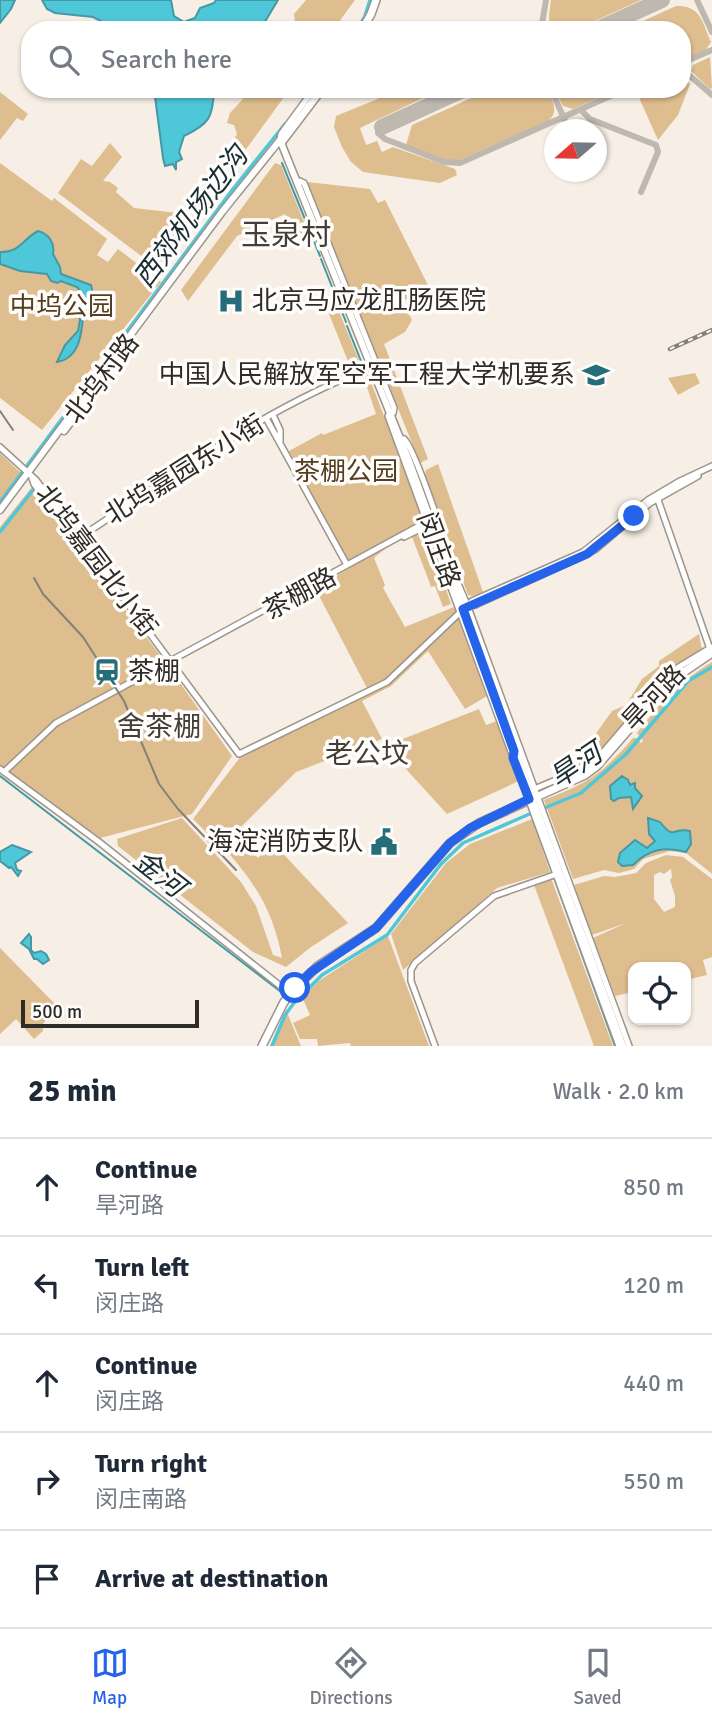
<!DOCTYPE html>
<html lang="en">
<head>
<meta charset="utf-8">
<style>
  body { margin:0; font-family:Signika,"Noto Sans SC",sans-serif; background:#f6f6f7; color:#1f2937 }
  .controls { position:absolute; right:21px; bottom:21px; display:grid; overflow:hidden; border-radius:14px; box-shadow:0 2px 5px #0004 }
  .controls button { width:63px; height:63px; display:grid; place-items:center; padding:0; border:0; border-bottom:2px solid #e0e1e3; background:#fff; color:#1f2937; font:35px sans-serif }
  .compass { position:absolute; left:544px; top:119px; width:63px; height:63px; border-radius:50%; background:#fff; box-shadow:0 2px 5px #0004; rotate:250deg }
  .scale { position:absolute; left:21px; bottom:18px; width:178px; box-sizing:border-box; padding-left:7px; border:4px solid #2f2c28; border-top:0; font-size:19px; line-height:24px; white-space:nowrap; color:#2f2c28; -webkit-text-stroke:5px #fffdfb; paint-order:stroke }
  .stop { position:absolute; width:21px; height:21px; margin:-16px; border:5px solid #2563eb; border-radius:50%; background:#fff }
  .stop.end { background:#2563eb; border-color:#fff; box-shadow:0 2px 7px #0008 }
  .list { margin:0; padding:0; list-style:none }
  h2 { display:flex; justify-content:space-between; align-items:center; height:91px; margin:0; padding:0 28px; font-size:30px }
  h2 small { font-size:23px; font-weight:400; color:#747a83 }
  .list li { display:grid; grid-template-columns:46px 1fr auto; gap:21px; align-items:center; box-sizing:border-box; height:98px; padding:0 28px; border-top:2px solid #e0e1e3 }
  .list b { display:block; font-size:26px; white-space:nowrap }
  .list p { margin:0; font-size:23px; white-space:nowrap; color:#747a83 }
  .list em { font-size:23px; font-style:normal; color:#747a83 }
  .icon { flex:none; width:38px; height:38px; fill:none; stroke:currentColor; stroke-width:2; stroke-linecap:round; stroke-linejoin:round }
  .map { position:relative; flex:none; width:712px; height:1046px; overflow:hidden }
  .search { position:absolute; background:#fff; box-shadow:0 2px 5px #0004; left:21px; right:21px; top:21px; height:77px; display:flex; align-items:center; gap:18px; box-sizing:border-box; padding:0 24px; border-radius:28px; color:#747a83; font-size:26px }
  .sheet { height:581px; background:#fff }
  nav { display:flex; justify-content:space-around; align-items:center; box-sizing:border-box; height:98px; border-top:2px solid #e0e1e3; background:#fff; font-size:19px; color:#747a83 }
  nav a { display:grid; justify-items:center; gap:4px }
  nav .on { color:#2563eb }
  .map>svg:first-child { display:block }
</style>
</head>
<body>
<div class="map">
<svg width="712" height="1046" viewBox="0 0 712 1046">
  <rect width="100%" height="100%" fill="#f7efe5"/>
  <path fill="#debd8e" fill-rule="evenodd" d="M 306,0 L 355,0 L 333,30 L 296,30 L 294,14 Z
    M 551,0 L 641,0 L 575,30 L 550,30 L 549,15 Z
    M 676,6 C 701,5 702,22 711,42 L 705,51 L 682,60 L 682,30 L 623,30 Z
    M 710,57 L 712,88 L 710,89 L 691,71 L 693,65 Z
    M 682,78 L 690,84 L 678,115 L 658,140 L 640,100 L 642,89 L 682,89 Z
    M 252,89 L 290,89 L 238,160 L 232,143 L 237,134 L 234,125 L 227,123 L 230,113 Z
    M 402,89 L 442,89 L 360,128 L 366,145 L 377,141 L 382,152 L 393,147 L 455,169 L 457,175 L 440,183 L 363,172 L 351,162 L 342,147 L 334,127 L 336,116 Z
    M 491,89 L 547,89 C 553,101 560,112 547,122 L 457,161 L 445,160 L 406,145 L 412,125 Z
    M 554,89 L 618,89 L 573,109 L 563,106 Z
    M 0,92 L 28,114 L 23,121 L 17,118 L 0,140 Z
    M 110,143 L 122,157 L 103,181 L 110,182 L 118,188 L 116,192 L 134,208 L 178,213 L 188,221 L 157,268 L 58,193 L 81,159 L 92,166 Z
    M 0,163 L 52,201 L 54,198 L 107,239 L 97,255 L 108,262 L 118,249 L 161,282 L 42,430 L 0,398 Z
    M 275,163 L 281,165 L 310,237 L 296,243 L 285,214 L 237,236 L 188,301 L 181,290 Z
    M 307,182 L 370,189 L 378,203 L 385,200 L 430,289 L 402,301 L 412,320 L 405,332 L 384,344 L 428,459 L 420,463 Z
    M 336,304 L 362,368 L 352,371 L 327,309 Z
    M 695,373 L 700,383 L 678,395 L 668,378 Z
    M 368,374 L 422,516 L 421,519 L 374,558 L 385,585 L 383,588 L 405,627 L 454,607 L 487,696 L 465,709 L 428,651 L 391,686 L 362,701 L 382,739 L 296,772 L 221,847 L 193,819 L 241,756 L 370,694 L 315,588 L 350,568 L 289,451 L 322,433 L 323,435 L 376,414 L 363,375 Z
    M 0,453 L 21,473 L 0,500 Z
    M 438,464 L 483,592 L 472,596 L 468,595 L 425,475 L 426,470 Z
    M 32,487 L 163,659 L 232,756 L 192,814 L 100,838 L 0,768 L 0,527 Z
    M 424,530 L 427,532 L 451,604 L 443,607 L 435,586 L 431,587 L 429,581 L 412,537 Z
    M 699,634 L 702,650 C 682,663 664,677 647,695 C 624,721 609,748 580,767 L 573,753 L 592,744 L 592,739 L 612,711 L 626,705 L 642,679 L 659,666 L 659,661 Z
    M 712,662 L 712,874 L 686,853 L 670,851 L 643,859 L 634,869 L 619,873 L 604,870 L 573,879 L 544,800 C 588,783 602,774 633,738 L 636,738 L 641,743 L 643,741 L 637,733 C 663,700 676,684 712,662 Z
    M 479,709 L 486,725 L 497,721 L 519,781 L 447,814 L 385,746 Z
    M 182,818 L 241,882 L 256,906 L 273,955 L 282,958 C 273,911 257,886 226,850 L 238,838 L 258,858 L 273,843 L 348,923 L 311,947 L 286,967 L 253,952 L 118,846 L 117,839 Z
    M 532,819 L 550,872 L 497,888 L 403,970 L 391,934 L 446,863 L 470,844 Z
    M 666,855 L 683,857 L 712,879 L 712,957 L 703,960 L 707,975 L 686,980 L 686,967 L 633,967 L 633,992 L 615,996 L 593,938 L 626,923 L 592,935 L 574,885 L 604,876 L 615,877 L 636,873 L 646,863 ZM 671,869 L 672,877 L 670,880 L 675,896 L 675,907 L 664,912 L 654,899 L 654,875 L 660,872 L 664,874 Z
    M 551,878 L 613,1046 L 594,1046 L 534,885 Z
    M 388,936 L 429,1046 L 351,1046 L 350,1043 L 318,1046 L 317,1039 L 300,1039 L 293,1023 L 310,1015 L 302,997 L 320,980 Z
    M 0,948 L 56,1005 L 43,1024 L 43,1031 L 34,1039 L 16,1019 L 0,1034 Z
    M 286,1010 L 301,1046 L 270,1046 Z"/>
  <path fill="#4ec7d9" stroke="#4598a4" stroke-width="2" d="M 0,0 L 15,0 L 11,9 L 0,23 Z
    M 42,0 L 171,0 L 174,16 L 184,22 L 195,18 L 200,8 L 214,3 L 216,0 L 278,0 L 260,30 L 119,30 L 93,17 L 55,13 L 47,9 Z
    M 154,89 L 214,89 C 213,118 209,124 184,136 L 179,152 L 182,159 L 176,162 L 176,170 L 173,164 L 165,166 L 163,158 Z
    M 38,231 C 49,234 55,243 53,254 L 60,267 L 61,274 L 91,285 L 93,294 L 91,301 L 84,307 C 82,328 82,358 57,362 L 65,345 L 78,331 L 80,320 L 79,311 L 83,294 L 77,287 L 61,281 L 57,283 L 51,281 L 47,274 L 20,271 L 0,264 L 0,252 C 19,253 23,239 38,231 Z
    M 622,776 L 628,780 L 630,785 L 635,783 L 635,788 L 642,796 L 633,809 L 631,797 L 619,798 L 614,801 L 611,799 L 610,786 Z
    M 648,818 L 660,822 C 675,841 671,827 690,831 L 691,844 L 686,852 C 665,846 649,849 633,865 L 622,866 L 618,862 L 620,853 L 635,840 L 647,848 L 655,841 L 649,834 Z
    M 12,845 L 31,852 L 15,863 L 17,870 L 21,871 L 18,876 L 11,867 L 9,868 L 0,861 L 0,852 Z
    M 29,934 L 31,937 L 31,950 L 34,953 L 41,951 L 46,954 L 49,960 L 43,964 L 37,959 L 34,959 L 29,949 L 21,943 Z"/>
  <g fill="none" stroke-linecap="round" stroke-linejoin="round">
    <path stroke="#4598a4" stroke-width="2" d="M 282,163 L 320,256
      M 321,259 L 346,322
      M 347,326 L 363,366
      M 0,776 L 285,995
      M 531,814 L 615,1046"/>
    <path stroke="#4ec7d9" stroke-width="3.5" d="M 357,30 L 365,16 L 370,0
      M 0,502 L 233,189 L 285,124
      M 0,532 L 33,490
      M 542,809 L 581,793 L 626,754 L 688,681 L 712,667
      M 272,1046 L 285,1015 L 294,1003 L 322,975 L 387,935 L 441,864 L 463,843 L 534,812"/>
    <path stroke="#beb8af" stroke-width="6" d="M 697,0 L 712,32
      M 541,30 L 546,0
      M 682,63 L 712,50
      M 682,69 L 712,95
      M 551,89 L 569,130
      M 581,110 L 590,119 L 656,145 L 658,152 L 641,192
      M 382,127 L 379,129 L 378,133 L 385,139 L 444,162 L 460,163 L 626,89"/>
    <path stroke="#beb8af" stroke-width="16" d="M 596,30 L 662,0
      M 382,127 L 465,89"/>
    <defs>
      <path id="tertiary" d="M 280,140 L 281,134 L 314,89
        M 300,181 L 304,183 L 394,408 L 393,413
        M 390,412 L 388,416 L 619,1046
        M 273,415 L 280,430 L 280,441
        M 266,418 L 347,565
        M 404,439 C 413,446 447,543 448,557
        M 0,447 L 36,480 L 239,754 L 387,682 L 472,601 L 583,552 L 648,500 L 680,481 L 712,466
        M 32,478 L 34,484 L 49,504
        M 657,497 L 710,649
        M 404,537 L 424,527 L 428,522
        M 76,540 C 171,477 265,408 372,367
        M 454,574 L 468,607 L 629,1046
        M 465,607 L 475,605 L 583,556 L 596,549 L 650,503 L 698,476
        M 0,769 L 99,842 L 293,996
        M 4,772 L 56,723 L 430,520
        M 532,790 L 582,769 L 598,758 L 668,676 L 679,667 L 712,647
        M 435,1046 L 411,981 L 411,970 L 415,963 L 494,896 L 557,874"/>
      <path id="secondary" d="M 64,431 L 106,375
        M 0,510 L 222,212 L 280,140 L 408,458 L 623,1046"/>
      <path id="primary" d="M 362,30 L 371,14 L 376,0
        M 281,143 L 322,89
        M 262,1046 L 284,1002 L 302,981 L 318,966 L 376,928 L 450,843 L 479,823 L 585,775 L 597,766 L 672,680 L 712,653"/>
    </defs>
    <use href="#tertiary" stroke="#9c958c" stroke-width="8"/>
    <use href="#secondary" stroke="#9c958c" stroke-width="9"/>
    <use href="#primary" stroke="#9c958c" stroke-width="10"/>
    <use href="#tertiary" stroke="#fff" stroke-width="5"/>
    <use href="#secondary" stroke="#fff" stroke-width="6"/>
    <use href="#primary" stroke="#fff" stroke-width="7"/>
    <path stroke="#858079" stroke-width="2" d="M 0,411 L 13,430
      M 34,578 L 43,594 L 83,637 L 124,701 L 159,784 L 178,809 L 236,870"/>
    <defs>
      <path id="rail" d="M 670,349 L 712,330"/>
    </defs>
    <use href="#rail" stroke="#858079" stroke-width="4.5"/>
    <use href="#rail" stroke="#fffdfb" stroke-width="2" stroke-dasharray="5" stroke-linecap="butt"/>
  </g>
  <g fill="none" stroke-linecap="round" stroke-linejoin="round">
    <path stroke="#2563eb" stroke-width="9" d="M 295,988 L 311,972 L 376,928 L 450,843 L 470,828 L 529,799 L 513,758 L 514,751 L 463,609 L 587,554 L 634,516"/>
  </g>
  <defs>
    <symbol id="hospital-bare" viewBox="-9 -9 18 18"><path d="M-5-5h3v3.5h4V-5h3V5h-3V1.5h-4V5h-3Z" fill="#256e79" stroke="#fffdfb" stroke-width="2.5" paint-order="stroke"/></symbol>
    <symbol id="university-bare" viewBox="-9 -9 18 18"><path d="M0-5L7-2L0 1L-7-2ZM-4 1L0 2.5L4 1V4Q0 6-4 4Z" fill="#256e79" stroke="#fffdfb" stroke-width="2.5" paint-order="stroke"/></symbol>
    <symbol id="station-bare" viewBox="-9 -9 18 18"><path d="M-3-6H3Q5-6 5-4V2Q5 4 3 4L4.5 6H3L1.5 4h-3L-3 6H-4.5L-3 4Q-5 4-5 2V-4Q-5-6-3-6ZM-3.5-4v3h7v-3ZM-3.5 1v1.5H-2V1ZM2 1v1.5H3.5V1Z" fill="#256e79" stroke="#fffdfb" stroke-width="2.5" paint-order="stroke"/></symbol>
    <symbol id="civic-bare" viewBox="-9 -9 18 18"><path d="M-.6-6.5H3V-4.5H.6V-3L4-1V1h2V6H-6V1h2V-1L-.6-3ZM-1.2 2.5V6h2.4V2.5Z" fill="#256e79" stroke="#fffdfb" stroke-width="2.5" paint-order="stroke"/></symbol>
  </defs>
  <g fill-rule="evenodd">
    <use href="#hospital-bare" x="212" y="282" width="38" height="38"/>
    <use href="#university-bare" x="577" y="356" width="38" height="38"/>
    <use href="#station-bare" x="88" y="653" width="38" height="38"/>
    <use href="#civic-bare" x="365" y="823" width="38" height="38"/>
  </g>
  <g text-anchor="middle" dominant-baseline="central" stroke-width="7" stroke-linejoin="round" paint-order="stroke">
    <g font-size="26" fill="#2f2c28" stroke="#fffdfb" text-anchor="start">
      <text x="252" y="301">北京马应龙肛肠医院</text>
      <text x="575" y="375" text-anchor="end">中国人民解放军空军工程大学机要系</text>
      <text x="128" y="672">茶棚</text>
      <text x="363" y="842" text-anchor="end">海淀消防支队</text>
    </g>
    <g font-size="26" fill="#533e1e" stroke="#fffdfb">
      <text x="62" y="307">中坞公园</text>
      <text x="346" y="472">茶棚公园</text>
    </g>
    <g font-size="26" fill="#2f2c28" stroke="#fffdfb">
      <text transform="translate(102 379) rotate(-53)">北坞村路</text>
      <text transform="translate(185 470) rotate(-32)">北坞嘉园东小街</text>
      <text transform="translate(438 550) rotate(70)">闵庄路</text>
      <text transform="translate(96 561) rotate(53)">北坞嘉园北小街</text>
      <text transform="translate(300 594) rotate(-29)">茶棚路</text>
      <text transform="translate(654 698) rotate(-47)">旱河路</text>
    </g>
    <g font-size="28" font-style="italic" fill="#1a2f33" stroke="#fffdfb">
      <text transform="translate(191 217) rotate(-53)">西郊机场边沟</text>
      <text transform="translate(576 766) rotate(-34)">旱河</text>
      <text transform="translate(159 874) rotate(38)">金河</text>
    </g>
    <g font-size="28" fill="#443e36" stroke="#fffdfb">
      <text x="159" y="727">舍茶棚</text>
      <text x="367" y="754">老公坟</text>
    </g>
    <g font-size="30" fill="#443e36" stroke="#fffdfb">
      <text x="286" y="235">玉泉村</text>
    </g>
  </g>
</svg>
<div class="controls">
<button><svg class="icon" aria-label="locate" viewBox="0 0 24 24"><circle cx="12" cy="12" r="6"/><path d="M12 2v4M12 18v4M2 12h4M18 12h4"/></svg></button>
</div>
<svg class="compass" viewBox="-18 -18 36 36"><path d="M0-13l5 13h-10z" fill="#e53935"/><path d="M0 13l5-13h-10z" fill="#747a83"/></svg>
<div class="scale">500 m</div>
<div class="stop" style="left:295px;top:988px"></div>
<div class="stop end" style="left:634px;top:516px"></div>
<div class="search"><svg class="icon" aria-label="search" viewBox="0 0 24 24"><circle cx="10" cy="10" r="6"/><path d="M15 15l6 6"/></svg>Search here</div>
</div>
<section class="sheet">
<h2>25 min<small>Walk · 2.0 km</small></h2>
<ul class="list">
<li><svg class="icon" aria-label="ahead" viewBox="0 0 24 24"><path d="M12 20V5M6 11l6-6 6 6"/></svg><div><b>Continue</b><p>旱河路</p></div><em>850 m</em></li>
<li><svg class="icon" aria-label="left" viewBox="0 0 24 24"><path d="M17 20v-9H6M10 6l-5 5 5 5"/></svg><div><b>Turn left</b><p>闵庄路</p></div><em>120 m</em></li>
<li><svg class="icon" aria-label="ahead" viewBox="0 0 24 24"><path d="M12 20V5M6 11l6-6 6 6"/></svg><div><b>Continue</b><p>闵庄路</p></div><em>440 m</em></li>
<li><svg class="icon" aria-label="right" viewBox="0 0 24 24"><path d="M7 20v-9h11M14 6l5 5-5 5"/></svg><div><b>Turn right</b><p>闵庄南路</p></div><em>550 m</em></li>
<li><svg class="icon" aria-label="arrive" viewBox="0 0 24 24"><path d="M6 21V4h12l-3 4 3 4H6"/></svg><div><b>Arrive at destination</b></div></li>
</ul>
</section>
<nav>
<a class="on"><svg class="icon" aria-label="map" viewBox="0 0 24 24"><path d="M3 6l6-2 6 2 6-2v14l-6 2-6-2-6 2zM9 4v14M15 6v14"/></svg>Map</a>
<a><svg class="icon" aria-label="directions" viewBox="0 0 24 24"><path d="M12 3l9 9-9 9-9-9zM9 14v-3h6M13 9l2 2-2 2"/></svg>Directions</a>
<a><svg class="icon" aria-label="saved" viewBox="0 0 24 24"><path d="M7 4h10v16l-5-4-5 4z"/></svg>Saved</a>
</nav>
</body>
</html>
